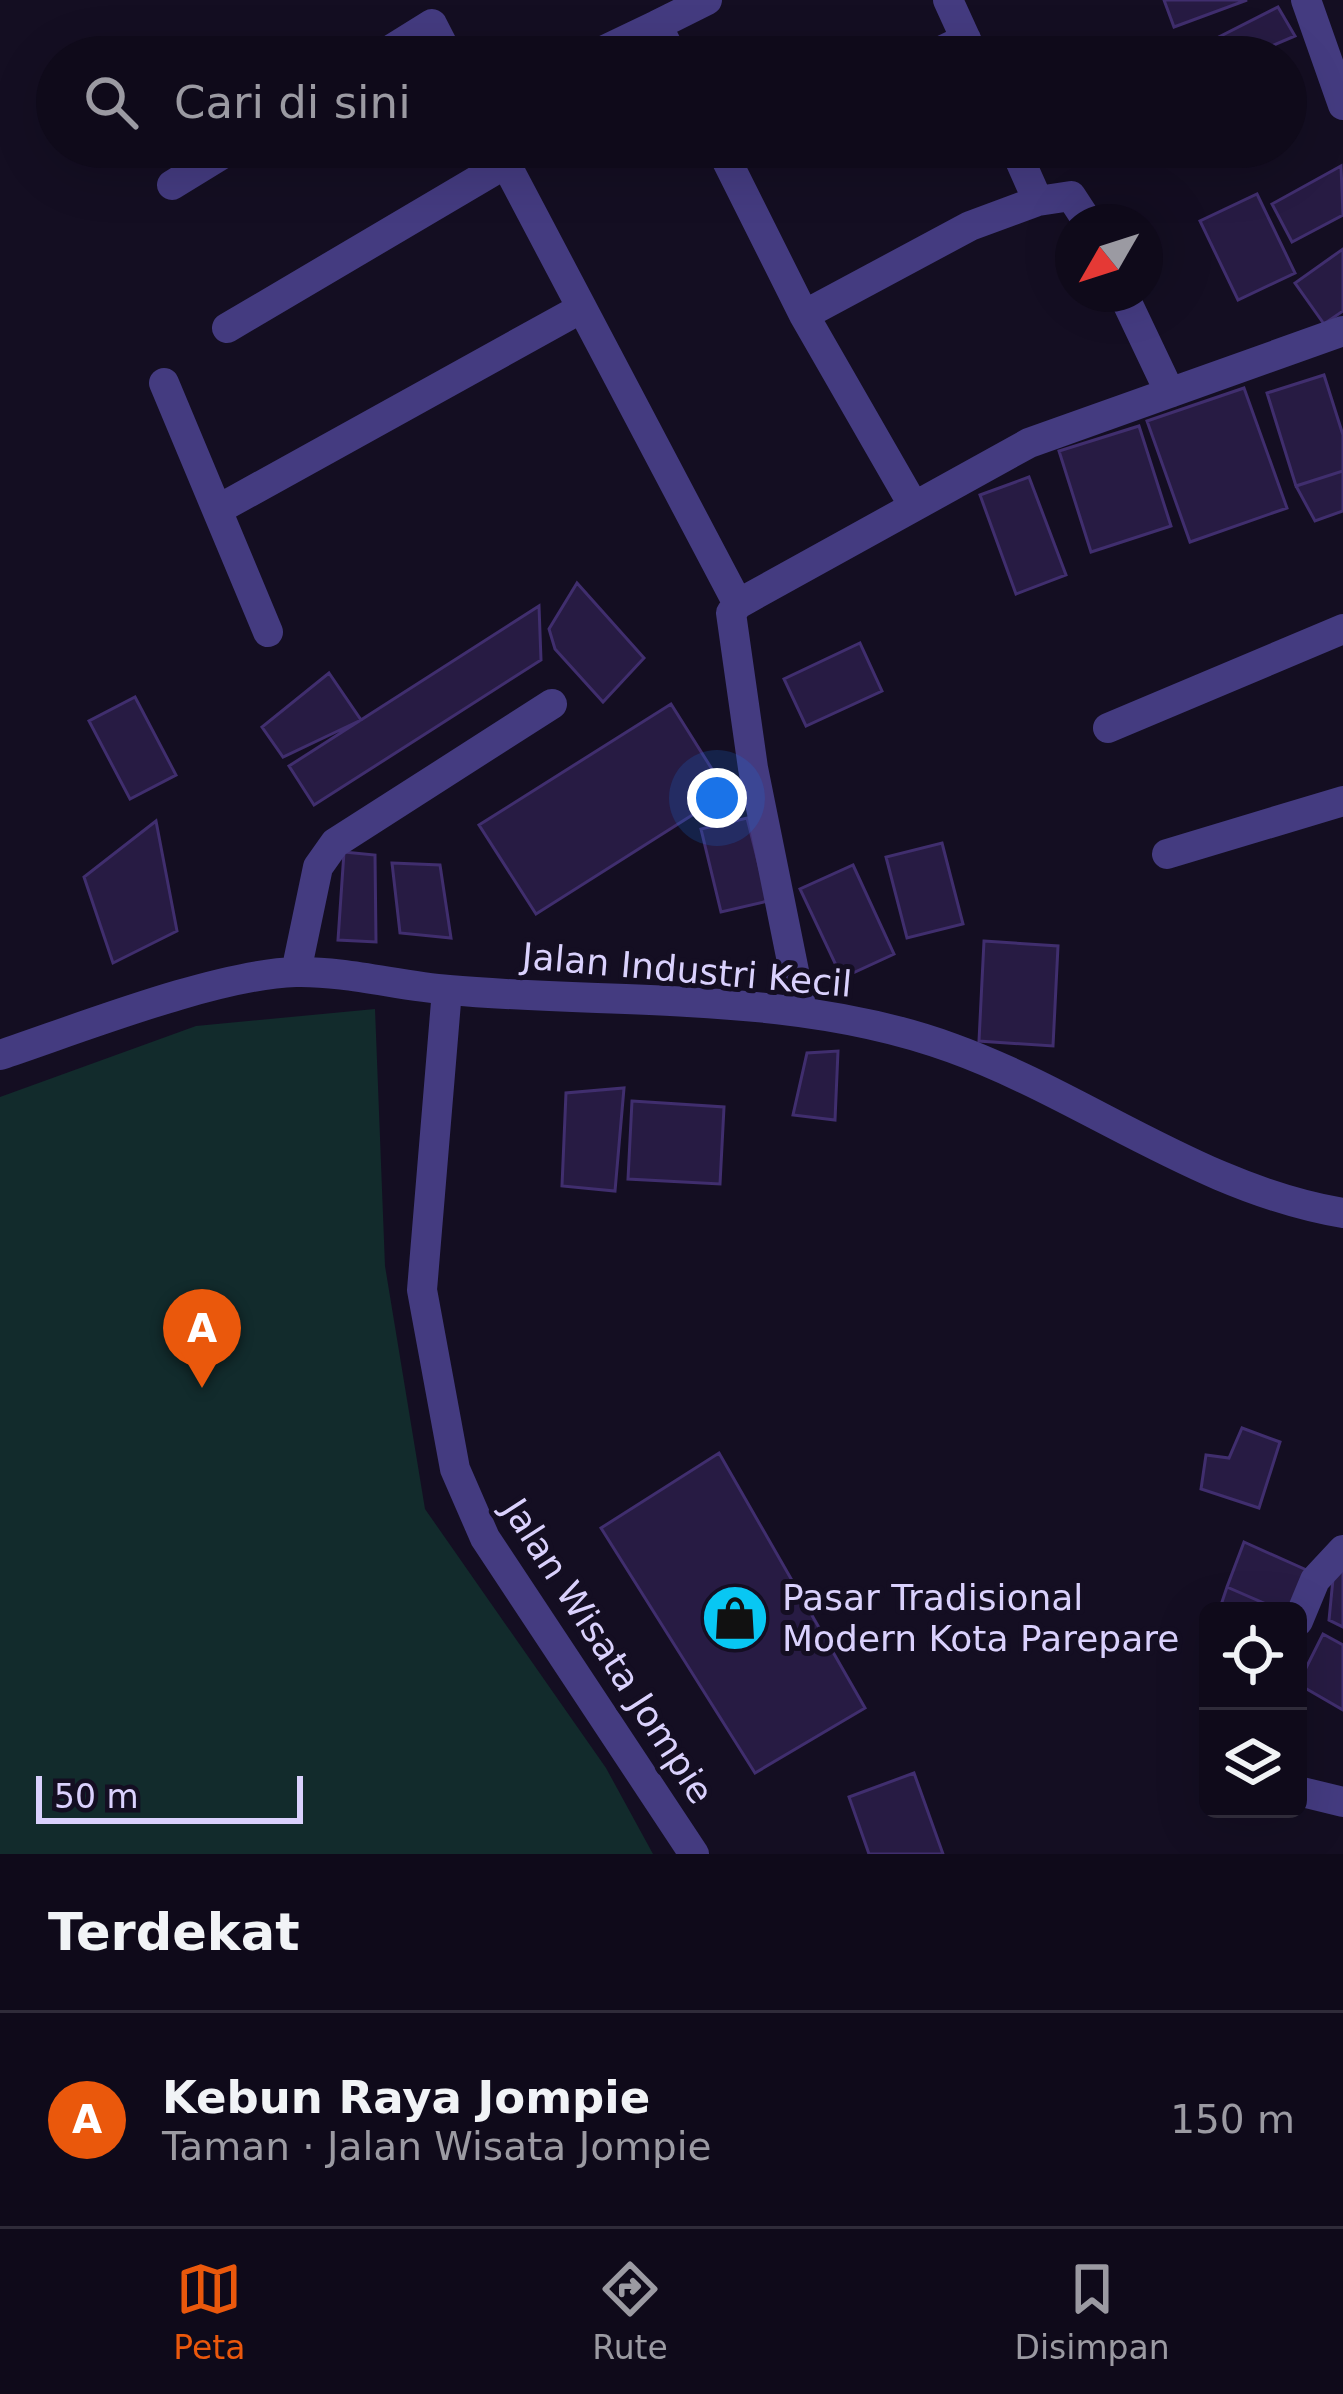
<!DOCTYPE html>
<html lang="id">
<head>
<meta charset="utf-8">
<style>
  body { margin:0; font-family:"DejaVu Sans",sans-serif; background:#1d1827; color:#f1f3f6 }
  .controls { position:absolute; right:36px; bottom:36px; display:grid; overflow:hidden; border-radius:18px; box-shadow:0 12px 48px #0002 }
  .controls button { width:108px; height:108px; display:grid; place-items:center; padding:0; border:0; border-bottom:3px solid #2f2b39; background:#0f0a1a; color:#f1f3f6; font:60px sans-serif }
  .compass { position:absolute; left:1055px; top:204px; width:108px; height:108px; border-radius:50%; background:#0f0a1a; box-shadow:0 12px 48px #0002; rotate:231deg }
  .scale { position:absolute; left:36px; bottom:30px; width:267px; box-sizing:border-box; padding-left:12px; border:6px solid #dad1fd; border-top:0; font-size:33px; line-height:42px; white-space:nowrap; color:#dad1fd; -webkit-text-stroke:9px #140e22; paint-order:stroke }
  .you { position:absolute; left:717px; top:798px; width:42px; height:42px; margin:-30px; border:9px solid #fff; border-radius:50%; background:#1a73e8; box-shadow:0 0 0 18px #1a73e833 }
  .badge { display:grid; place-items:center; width:78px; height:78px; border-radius:50%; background:#ea580c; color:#fff; font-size:39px; font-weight:700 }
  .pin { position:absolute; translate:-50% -99px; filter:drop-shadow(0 3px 6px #0008) }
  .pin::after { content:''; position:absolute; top:63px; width:42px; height:36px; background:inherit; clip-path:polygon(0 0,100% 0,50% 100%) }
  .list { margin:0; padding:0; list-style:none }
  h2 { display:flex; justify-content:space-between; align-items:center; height:156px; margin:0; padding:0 48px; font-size:51px }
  h2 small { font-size:39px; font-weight:400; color:#9b9aa2 }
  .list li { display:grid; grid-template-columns:78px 1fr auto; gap:36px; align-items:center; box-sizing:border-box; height:216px; padding:0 48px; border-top:3px solid #2f2b39 }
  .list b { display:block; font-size:45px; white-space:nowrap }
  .list p { margin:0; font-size:39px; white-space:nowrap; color:#9b9aa2 }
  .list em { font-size:39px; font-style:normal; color:#9b9aa2 }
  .icon { flex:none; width:66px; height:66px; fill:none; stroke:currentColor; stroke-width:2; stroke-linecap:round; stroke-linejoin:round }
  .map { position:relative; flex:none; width:1343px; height:1854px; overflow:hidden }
  .search { position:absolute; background:#0f0a1a; box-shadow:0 12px 48px #0002; left:36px; right:36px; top:36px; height:132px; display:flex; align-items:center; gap:30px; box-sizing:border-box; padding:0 42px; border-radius:66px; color:#9b9aa2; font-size:45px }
  .sheet { height:372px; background:#0f0a1a }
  nav { display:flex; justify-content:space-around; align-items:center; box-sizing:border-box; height:168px; border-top:3px solid #2f2b39; background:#0f0a1a; font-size:33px; color:#9b9aa2 }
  nav a { display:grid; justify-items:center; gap:6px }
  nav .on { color:#ea580c }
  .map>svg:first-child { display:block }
</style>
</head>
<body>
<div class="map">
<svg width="1343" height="1854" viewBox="0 0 1343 1854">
  <rect width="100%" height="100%" fill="#140e22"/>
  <path fill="#122b2c" d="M 375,1009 L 385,1266 L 425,1509 L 606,1768 L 653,1854 L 0,1854 L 0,1097 L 196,1026 Z"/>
  <path fill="#271b43" stroke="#402e6e" stroke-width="3" d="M 1164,0 L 1247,0 L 1174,27 Z
    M 1278,7 L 1295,36 L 1246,57 L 1205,57 L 1203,45 Z
    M 1341,166 L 1343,215 L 1292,242 L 1272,204 Z
    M 1257,194 L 1295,273 L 1238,300 L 1200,221 Z
    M 1343,249 L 1343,311 L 1324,324 L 1295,283 Z
    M 1324,375 L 1343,435 L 1343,471 L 1296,486 L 1267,393 Z
    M 1244,388 L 1287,508 L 1190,542 L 1147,421 Z
    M 1139,426 L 1171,526 L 1091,552 L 1059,451 Z
    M 1343,471 L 1343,511 L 1315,521 L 1296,486 Z
    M 1029,477 L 1066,575 L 1016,594 L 980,495 Z
    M 577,583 L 644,658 L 603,702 L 555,649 L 549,629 Z
    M 539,606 L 541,660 L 314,805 L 289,766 Z
    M 860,643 L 882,691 L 806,726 L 784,679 Z
    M 329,673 L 361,720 L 283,757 L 262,727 Z
    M 135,697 L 176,775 L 130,799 L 89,721 Z
    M 671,704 L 727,793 L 536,914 L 479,825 Z
    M 747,818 L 768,901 L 721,912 L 701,829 Z
    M 156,821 L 177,931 L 113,963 L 84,877 Z
    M 942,843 L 963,924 L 907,938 L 886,857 Z
    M 344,852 L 375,855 L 376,942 L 338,940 Z
    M 392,863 L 440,865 L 451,938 L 400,933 Z
    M 853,865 L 894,954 L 842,978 L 800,889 Z
    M 984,941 L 1058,946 L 1053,1046 L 979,1041 Z
    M 838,1051 L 835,1120 L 793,1115 L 807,1053 Z
    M 624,1088 L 615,1191 L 562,1186 L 566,1093 Z
    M 632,1101 L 724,1107 L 720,1184 L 628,1179 Z
    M 1242,1428 L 1280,1442 L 1259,1508 L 1201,1489 L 1206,1455 L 1229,1458 Z
    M 719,1453 L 865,1708 L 755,1773 L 601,1528 Z
    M 1244,1542 L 1311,1572 L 1298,1611 L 1282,1611 L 1227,1587 Z
    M 1335,1558 L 1343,1562 L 1343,1627 L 1329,1620 Z
    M 1227,1587 L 1282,1611 L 1219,1611 Z
    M 1323,1634 L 1343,1645 L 1343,1710 L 1298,1684 Z
    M 914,1773 L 943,1854 L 869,1854 L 849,1797 Z"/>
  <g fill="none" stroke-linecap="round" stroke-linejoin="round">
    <path stroke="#443b80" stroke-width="30" d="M 948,0 L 974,57
      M 1306,0 L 1343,105
      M 379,57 L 432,24 L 449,57
      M 590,57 L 657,25
      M 673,57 L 657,25 L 707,0
      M 928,57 L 966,39
      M 497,147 L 738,604
      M 720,147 L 804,315 L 912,503
      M 1014,147 L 1038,201 L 1071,196 L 1088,222
      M 172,185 L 234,147
      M 1123,294 L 1170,393
      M 804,315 L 970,226 L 1038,201
      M 227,328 L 505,164
      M 164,383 L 268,632
      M 217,510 L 582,308
      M 1108,728 L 1343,629
      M 1167,854 L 1343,801
      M 296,972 L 318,867 L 335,843 L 552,704
      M 447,990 L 422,1290 L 455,1469 L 485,1538 L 694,1854
      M 802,1011 L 753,768 L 731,613 L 738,604 L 1029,443 L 1343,331
      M 0,1055 C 78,1029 217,974 296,972 C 346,971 399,986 449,990 C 615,1005 794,990 952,1048 C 1085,1096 1200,1189 1343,1213
      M 1298,1621 L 1315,1580 L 1343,1550
      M 1298,1791 L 1343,1802"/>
  </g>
  <defs>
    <symbol id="shop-disc" viewBox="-11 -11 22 22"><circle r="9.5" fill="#08c7f3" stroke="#140e22"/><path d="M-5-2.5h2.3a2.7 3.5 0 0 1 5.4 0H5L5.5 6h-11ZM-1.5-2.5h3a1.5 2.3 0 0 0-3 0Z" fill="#111"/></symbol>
  </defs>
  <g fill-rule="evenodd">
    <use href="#shop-disc" x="697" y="1580" width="76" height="76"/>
  </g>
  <g text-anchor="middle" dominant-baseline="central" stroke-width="10" stroke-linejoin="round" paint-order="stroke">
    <g font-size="36" fill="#dad1fd" stroke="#140e22">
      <text transform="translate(687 970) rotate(5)">Jalan Industri Kecil</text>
      <text transform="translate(608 1651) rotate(57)">Jalan Wisata Jompie</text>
    </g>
    <g font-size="36" fill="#dad1fd" stroke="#140e22" text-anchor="start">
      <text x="782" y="1597">Pasar Tradisional<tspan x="782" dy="41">Modern Kota Parepare</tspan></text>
    </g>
  </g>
</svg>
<div class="controls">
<button><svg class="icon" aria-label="locate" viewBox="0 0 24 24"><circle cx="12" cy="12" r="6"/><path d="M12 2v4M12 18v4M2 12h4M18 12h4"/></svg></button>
<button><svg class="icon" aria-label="layers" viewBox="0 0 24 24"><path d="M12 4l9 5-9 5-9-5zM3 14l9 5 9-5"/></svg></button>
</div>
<svg class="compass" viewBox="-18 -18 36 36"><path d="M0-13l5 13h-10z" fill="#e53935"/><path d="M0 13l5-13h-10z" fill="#9b9aa2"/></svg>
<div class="scale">50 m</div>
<div class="you"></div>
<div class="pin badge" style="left:202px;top:1388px">A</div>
<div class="search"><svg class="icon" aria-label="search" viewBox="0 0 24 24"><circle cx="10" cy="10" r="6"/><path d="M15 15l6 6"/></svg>Cari di sini</div>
</div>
<section class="sheet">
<h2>Terdekat<small></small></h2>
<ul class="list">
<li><span class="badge">A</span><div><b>Kebun Raya Jompie</b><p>Taman · Jalan Wisata Jompie</p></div><em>150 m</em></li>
</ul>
</section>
<nav>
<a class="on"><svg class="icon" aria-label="map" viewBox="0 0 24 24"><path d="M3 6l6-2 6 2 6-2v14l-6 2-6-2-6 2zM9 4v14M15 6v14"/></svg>Peta</a>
<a><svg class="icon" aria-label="directions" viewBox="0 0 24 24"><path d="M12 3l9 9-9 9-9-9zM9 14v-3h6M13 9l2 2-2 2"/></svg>Rute</a>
<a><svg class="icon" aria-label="saved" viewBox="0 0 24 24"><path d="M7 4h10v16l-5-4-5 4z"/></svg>Disimpan</a>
</nav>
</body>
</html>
